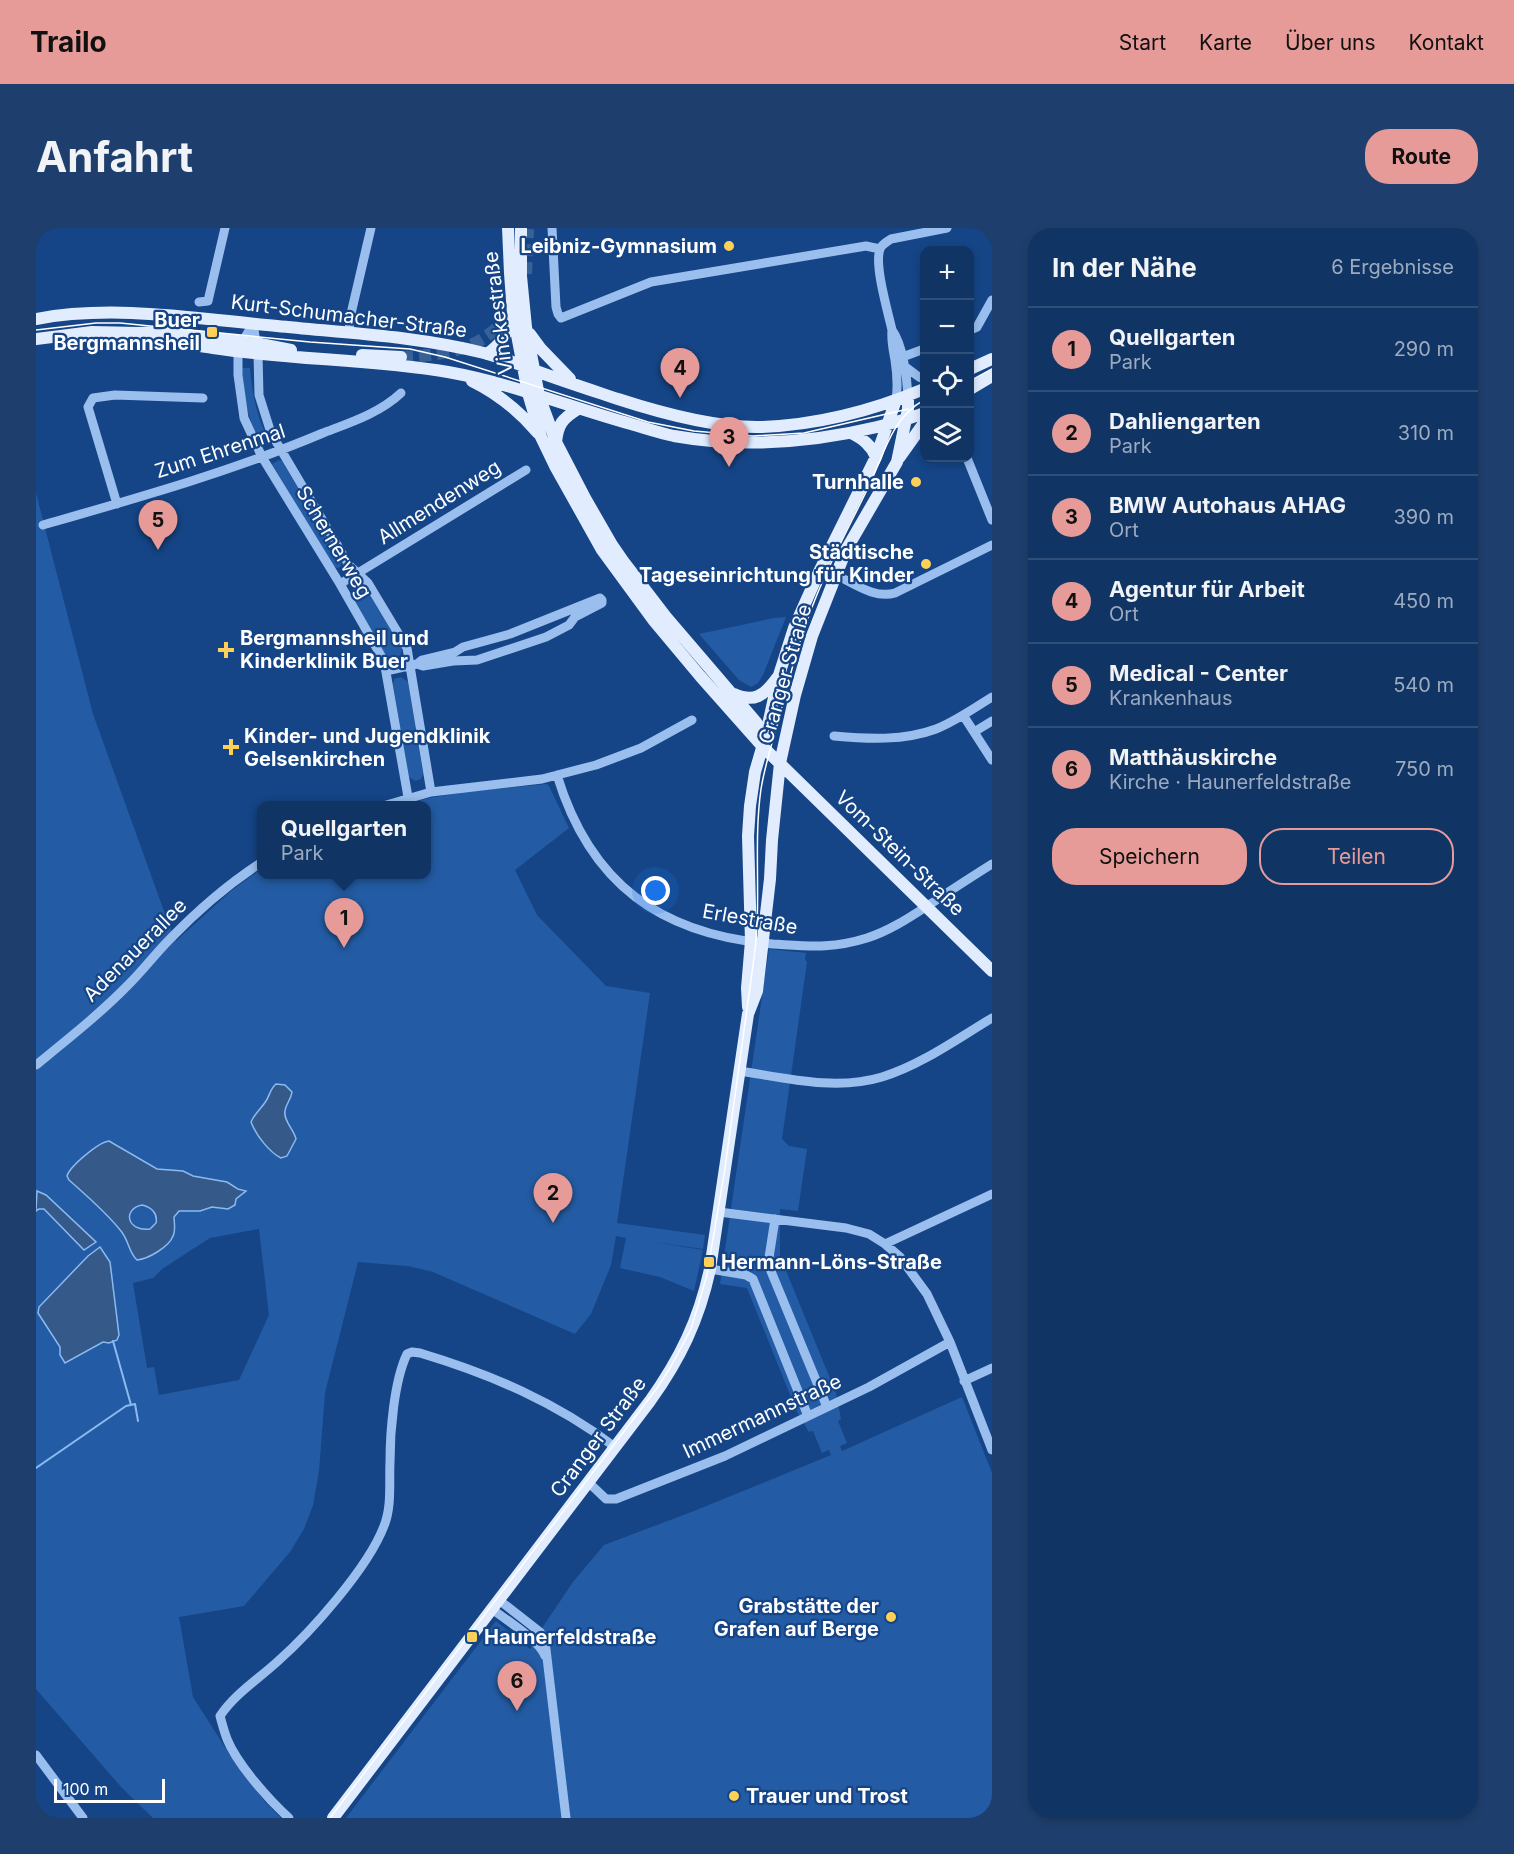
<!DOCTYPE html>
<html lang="de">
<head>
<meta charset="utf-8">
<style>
  body { margin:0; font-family:Inter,sans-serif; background:#1e3f6d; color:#f1f3f6 }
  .controls { position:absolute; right:18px; top:18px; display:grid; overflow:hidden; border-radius:12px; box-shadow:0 3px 9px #0003 }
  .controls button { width:54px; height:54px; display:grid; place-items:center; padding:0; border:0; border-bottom:2px solid #304f78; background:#103464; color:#f1f3f6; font:30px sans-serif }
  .scale { position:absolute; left:18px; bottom:15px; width:111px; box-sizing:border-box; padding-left:6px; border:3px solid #fff; border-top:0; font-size:16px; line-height:21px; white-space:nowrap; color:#fff; -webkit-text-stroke:4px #154586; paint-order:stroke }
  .you { position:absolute; left:620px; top:663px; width:21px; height:21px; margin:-15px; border:4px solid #fff; border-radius:50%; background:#1a73e8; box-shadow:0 0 0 9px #1a73e833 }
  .badge { display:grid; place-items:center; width:39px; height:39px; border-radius:50%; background:#e69b98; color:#111; font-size:20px; font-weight:700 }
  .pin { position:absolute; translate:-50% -50px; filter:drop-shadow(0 2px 3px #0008) }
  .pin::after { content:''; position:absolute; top:32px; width:21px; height:18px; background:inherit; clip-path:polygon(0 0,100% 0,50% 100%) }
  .popup { position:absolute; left:221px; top:573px; width:174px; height:78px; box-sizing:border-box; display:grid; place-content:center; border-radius:12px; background:#103464; filter:drop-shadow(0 2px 4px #0005); font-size:20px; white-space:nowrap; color:#9caabf }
  .popup b { font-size:22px; color:#f1f3f6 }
  .popup::after { content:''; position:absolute; left:50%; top:100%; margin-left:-12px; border:12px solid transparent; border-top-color:#103464 }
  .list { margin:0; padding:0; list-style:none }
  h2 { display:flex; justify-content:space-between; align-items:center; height:78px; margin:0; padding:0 24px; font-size:26px }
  h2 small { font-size:20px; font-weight:400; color:#9caabf }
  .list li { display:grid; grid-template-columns:39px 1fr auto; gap:18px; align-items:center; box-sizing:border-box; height:84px; padding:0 24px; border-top:2px solid #304f78 }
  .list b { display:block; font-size:22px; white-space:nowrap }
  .list p { margin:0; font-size:20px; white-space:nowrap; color:#9caabf }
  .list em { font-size:20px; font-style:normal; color:#9caabf }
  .actions { display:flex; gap:12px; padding:18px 24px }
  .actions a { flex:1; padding:14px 0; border:2px solid #e69b98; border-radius:24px; text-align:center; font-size:21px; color:#e69b98 }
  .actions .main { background:#e69b98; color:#111 }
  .icon { flex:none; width:33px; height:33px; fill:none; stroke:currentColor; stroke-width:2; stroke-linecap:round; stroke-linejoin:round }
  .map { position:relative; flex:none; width:956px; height:1590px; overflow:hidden; border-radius:24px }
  header { display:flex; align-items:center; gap:36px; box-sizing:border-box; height:84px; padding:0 30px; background:#e69b98; color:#111 }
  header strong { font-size:28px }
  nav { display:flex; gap:33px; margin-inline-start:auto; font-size:21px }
  .intro { display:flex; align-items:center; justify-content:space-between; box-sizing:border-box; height:144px; padding:0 36px }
  h1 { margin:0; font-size:42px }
  .button { padding:15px 27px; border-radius:24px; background:#e69b98; color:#111; font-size:21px; font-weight:700 }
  main { display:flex; gap:36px; padding:0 36px }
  aside { flex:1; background:#103464; border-radius:24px; box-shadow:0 3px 9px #0003 }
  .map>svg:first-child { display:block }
</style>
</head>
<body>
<header>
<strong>Trailo</strong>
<nav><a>Start</a><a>Karte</a><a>Über uns</a><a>Kontakt</a></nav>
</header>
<div class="intro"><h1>Anfahrt</h1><a class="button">Route</a></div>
<main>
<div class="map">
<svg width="956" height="1590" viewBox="0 0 956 1590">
  <rect width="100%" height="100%" fill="#154586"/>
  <path fill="#235ca4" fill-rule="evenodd" d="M 206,140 L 214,140 C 216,165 221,192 234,213 L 234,215 L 226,218 C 211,188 208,173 206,140 Z
    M 243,232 L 246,233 L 306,334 L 304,339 L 302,340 L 297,339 L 236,236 Z
    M 0,265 L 57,486 L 133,697 L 140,713 L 195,663 L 225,641 L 226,646 L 391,646 L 391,578 L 366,577 L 393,570 L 428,564 L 511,556 L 513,558 L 533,600 L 479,642 L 501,687 L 570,758 L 614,765 L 581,995 L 669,1007 L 667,1021 L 611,1013 L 667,1022 L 658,1063 L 624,1049 L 584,1040 L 590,1010 L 580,1008 L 575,1037 L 555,1086 L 539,1106 L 397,1044 L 372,1038 L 322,1034 L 289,1165 L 283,1243 L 277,1277 L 268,1301 L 254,1324 L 208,1378 L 143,1389 L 157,1469 L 199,1535 L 229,1574 L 245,1590 L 117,1590 L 86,1560 L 0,1461 ZM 66,914 L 77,914 L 121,941 L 147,943 L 157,948 L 191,954 L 209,963 L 200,971 L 199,973 L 185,980 L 176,979 L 170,982 L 144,983 L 138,988 L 139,1006 L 94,1023 C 91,997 52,969 33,952 L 38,936 L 49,929 ZM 223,1001 L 233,1087 L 203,1152 L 123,1167 L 118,1139 L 111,1140 L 97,1055 L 117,1050 L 126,1041 L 174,1010 Z
    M 319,358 L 326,358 L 330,361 L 366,420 L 365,427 L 362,431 L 355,431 L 351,429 L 315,369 L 315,363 Z
    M 750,389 L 727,447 L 722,455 L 715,459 L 703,452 L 663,406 L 738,390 Z
    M 365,449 L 372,454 L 387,546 L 385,551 L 379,553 L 373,549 L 357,457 L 358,451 Z
    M 733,721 L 770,725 L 769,732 L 771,734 L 746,911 L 753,918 L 771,921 L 762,983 L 744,981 L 744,1028 L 800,1165 L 805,1191 L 802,1193 L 811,1215 L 804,1218 L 806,1223 L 926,1169 L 956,1245 L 956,1590 L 310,1590 L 460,1393 L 494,1421 L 508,1397 L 537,1354 L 568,1317 L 658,1283 L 795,1227 L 793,1222 L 786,1225 L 777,1203 L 773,1204 L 761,1184 L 711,1060 L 684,1056 Z
    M94 990a13 13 0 1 1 26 0a13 13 0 1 1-26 0Z"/>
  <path fill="#355989" stroke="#8bbaf1" stroke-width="1.5" fill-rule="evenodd" d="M 240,856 L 249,857 L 256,864 C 255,872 250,875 249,883 C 247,892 258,902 260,911 L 251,928 L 245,930 C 233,924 220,907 215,894 C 219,885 225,881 230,873 C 234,867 234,861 240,856 Z
    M 73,913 L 121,941 L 147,943 L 157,948 L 191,954 L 202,961 L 210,963 L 200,971 L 199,977 L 192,981 L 176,979 L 164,983 L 143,983 L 138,989 C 138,994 140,1003 137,1008 C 133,1019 112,1031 101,1032 C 93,1025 93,1013 85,1003 C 70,984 51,968 33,952 L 31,948 C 34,938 63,914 73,913 ZM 106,977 C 115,979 122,985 120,995 L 114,1001 C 91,1004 86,981 106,977 Z
    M 1,963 L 10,967 L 60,1014 L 48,1022 L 8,981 L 3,981 L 0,983 Z
    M 64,1019 L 74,1034 L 83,1107 L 81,1112 L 73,1115 L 67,1114 L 29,1135 L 24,1127 L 24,1119 L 2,1085 L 3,1079 L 52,1028 Z"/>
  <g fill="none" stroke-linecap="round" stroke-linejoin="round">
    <path stroke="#8bbaf1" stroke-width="2" d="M 77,1113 L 95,1177
      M 0,1240 L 90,1178 L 99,1176 L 102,1193"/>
    <path stroke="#386198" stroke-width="12" stroke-dasharray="12 6" stroke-linecap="butt" d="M 490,46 L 492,1
      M 365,129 C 411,127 449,122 477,81"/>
    <path stroke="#9abfee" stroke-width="9" d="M 516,0 L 520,79 L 522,86 L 525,90 L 615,54 L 830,18 L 844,21
      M 163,74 L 172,73 L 189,0
      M 217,96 L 206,114 L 202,124 L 202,147 L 208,190 L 226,229 L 304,356 L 348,433 L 372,569
      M 217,96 L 222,126 L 223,167 L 235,205 L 313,337 L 332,355 L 371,420 L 395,564
      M 856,102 C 855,113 857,121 859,132 C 861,145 862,159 860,172
      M 934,102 L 941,99 L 956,72
      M 313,105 L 314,90 L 335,0
      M 861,131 L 888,121
      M 867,137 L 883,149 L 888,151
      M 872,168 C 871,150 867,117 856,102 C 852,84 838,37 844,21 C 846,16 850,14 855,11 L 911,0
      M 931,230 L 956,292
      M 81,276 L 52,179 L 57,170 L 79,167 L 167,170
      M 7,297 C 101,270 197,243 287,205 C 313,195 344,185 365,165
      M 800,347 C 819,356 839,371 859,365 L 956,317
      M 304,356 L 490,242
      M 350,443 L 381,436 L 387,438 L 417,433 L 441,432 L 510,409 L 533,397 L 539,389 L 566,375 L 566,372 L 564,370 L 474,406 L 427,419 L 419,424 L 386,432 L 381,436
      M 927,487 L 956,532
      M 938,504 L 956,493
      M 798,508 C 831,511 868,513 900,501 C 920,493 938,480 956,469
      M 521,547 C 554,656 625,707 737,716 C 773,718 796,721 831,710 C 856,702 877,687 899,673 C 918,660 937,648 956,636
      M 347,578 L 395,564 L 506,551 L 560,537 L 605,520 L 656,492
      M 0,837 C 32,811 65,785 94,755 C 108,741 120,725 134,711 C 162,682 192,656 226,634
      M 704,843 C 749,850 800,863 846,849 C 885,837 921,811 956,790
      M 683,984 L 810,1000 L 833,1006 L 849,1016 L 864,1029 L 891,1066 L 914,1114 L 956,1222
      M 739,991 L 732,1036 L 791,1179
      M 849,1016 L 956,966
      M 674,1041 L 710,1047 L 717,1051 L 772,1188
      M 928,1153 L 956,1140
      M 552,1254 L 570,1271 L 580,1271 L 689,1228 L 833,1159 L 914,1114
      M 463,1372 L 504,1404 L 509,1413 L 530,1590
      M 456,1381 C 470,1392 503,1412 509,1428
      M 0,1527 L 47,1590
      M 253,1590 C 233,1572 201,1536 191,1511 C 188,1503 186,1495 184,1488 C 199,1466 221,1452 241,1434 C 275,1404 332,1340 348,1298 C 356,1278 353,1255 354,1234 C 354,1204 358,1153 371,1126 L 376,1124 L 384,1125 C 454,1146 520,1174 579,1219"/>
    <path stroke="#e1ecff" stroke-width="12" d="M 472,0 L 474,45 L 477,86 L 492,165 L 505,209 L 519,238 L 566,322 L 618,393 L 664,448 L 727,519 L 956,743
      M 485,0 L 485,48 L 490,99 L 503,168 L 520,214 L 549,270 L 576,317 L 587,333 L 630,389 L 719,493 L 732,510
      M 0,91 C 78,76 162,91 241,98 C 310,105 380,108 448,125 C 466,130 483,136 500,143 C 527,153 555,162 582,171 C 625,185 680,200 725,199 C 780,197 838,182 888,161
      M 102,105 C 127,113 151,116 177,120 C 255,132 334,131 412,144 C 474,155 534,179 595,196 C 609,200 624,205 638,208 C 706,220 774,215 841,199 C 857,195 873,191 888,185
      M 494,106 L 505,121 L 534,151
      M 0,111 L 56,104 L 102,105 L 124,104 L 219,115 L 255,122
      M 451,126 C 465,116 471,107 476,90
      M 326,127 L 365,129
      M 934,141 L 956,131
      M 436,153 C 463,166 483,183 502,205
      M 934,161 L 956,148
      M 815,205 C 827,211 835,217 840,229
      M 520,214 C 522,196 526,191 542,181
      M 863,230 L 888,195
      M 698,466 C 718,475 728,468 741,450
      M 712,779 L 711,760 L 715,713 L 712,608 L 714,578 L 719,544 L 730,506 L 743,447 L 758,400 L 783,344 L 840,229 L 860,172
      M 297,1590 L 614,1173 C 644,1131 663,1092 674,1041 L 712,786 L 721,763 L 734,651 L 736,612 L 744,535 L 759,467 L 776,408 L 810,322 L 861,234 L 872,181 L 872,168"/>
    <path stroke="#fff" stroke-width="1.5" d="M 0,102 L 60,95 L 84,95 L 274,114 L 374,121 L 409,129 L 612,194 L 658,203 L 717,208 L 768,205 L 872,181
      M 934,153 L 956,141
      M 294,1590 L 621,1160 L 634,1140 L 655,1101 L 671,1047 L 689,940 L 718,730 C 726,674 717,617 725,561 C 729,537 736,514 743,491 C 753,449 764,408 780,369 C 795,332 814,297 831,262 C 848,228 854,191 888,172"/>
  </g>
  <g fill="#ffd057" stroke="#154586" stroke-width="2">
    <circle cx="693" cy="18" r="6"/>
    <rect x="170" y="98" width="12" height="12" rx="3"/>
    <circle cx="880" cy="254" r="6"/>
    <circle cx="890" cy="336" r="6"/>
    <path d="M187 413h6v6h6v6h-6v6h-6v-6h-6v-6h6z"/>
    <path d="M192 510h6v6h6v6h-6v6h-6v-6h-6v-6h6z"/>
    <rect x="667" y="1028" width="12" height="12" rx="3"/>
    <circle cx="855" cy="1389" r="6"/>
    <rect x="430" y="1403" width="12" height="12" rx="3"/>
    <circle cx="698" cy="1568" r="6"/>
  </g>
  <g text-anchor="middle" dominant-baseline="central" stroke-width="4.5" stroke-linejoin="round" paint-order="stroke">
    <g font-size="20" font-weight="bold" fill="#fff" stroke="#154586" text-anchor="end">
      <text x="681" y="18">Leibniz-Gymnasium</text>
      <text x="164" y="92">Buer<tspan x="164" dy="23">Bergmannsheil</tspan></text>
      <text x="868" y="254">Turnhalle</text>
      <text x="878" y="324">Städtische<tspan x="878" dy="23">Tageseinrichtung für Kinder</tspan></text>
      <text x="204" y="410" text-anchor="start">Bergmannsheil und<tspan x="204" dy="23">Kinderklinik Buer</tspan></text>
      <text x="208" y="508" text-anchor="start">Kinder- und Jugendklinik<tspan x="208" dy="23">Gelsenkirchen</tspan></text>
      <text x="685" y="1034" text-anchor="start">Hermann-Löns-Straße</text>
      <text x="843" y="1378">Grabstätte der<tspan x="843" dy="23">Grafen auf Berge</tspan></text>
      <text x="448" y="1409" text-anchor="start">Haunerfeldstraße</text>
      <text x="710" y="1568" text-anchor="start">Trauer und Trost</text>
    </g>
    <g font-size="20" fill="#fff" stroke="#154586">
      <text transform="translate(462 85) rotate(-97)">Vinckestraße</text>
      <text transform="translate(313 88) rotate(7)">Kurt-Schumacher-Straße</text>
      <text transform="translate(184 223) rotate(-18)">Zum Ehrenmal</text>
      <text transform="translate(403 274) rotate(-32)">Allmendenweg</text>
      <text transform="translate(298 314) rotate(59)">Schernerweg</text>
      <text transform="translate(749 446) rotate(-74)">Cranger Straße</text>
      <text transform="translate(864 625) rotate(44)">Vom-Stein-Straße</text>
      <text transform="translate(714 691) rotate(10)">Erlestraße</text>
      <text transform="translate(99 722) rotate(-45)">Adenauerallee</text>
      <text transform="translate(726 1188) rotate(-25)">Immermannstraße</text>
      <text transform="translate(562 1209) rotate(-53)">Cranger Straße</text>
    </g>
  </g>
</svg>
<div class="controls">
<button>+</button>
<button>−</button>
<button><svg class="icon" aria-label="locate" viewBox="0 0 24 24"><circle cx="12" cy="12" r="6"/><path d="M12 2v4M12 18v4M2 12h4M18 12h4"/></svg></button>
<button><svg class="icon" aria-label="layers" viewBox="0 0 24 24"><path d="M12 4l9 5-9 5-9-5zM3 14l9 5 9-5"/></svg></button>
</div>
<div class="scale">100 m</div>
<div class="you"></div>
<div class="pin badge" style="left:308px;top:720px">1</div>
<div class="popup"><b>Quellgarten</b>Park</div>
<div class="pin badge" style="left:517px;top:995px">2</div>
<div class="pin badge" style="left:693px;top:239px">3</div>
<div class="pin badge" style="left:644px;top:170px">4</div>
<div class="pin badge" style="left:122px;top:322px">5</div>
<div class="pin badge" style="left:481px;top:1483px">6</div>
</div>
<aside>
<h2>In der Nähe<small>6 Ergebnisse</small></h2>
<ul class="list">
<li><span class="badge">1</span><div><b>Quellgarten</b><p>Park</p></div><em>290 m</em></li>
<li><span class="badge">2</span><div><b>Dahliengarten</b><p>Park</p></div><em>310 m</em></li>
<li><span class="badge">3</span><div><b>BMW Autohaus AHAG</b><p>Ort</p></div><em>390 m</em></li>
<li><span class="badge">4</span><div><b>Agentur für Arbeit</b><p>Ort</p></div><em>450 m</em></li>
<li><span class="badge">5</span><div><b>Medical - Center</b><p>Krankenhaus</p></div><em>540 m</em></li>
<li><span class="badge">6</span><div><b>Matthäuskirche</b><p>Kirche · Haunerfeldstraße</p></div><em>750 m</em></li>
</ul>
<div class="actions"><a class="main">Speichern</a><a>Teilen</a></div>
</aside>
</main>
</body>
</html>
